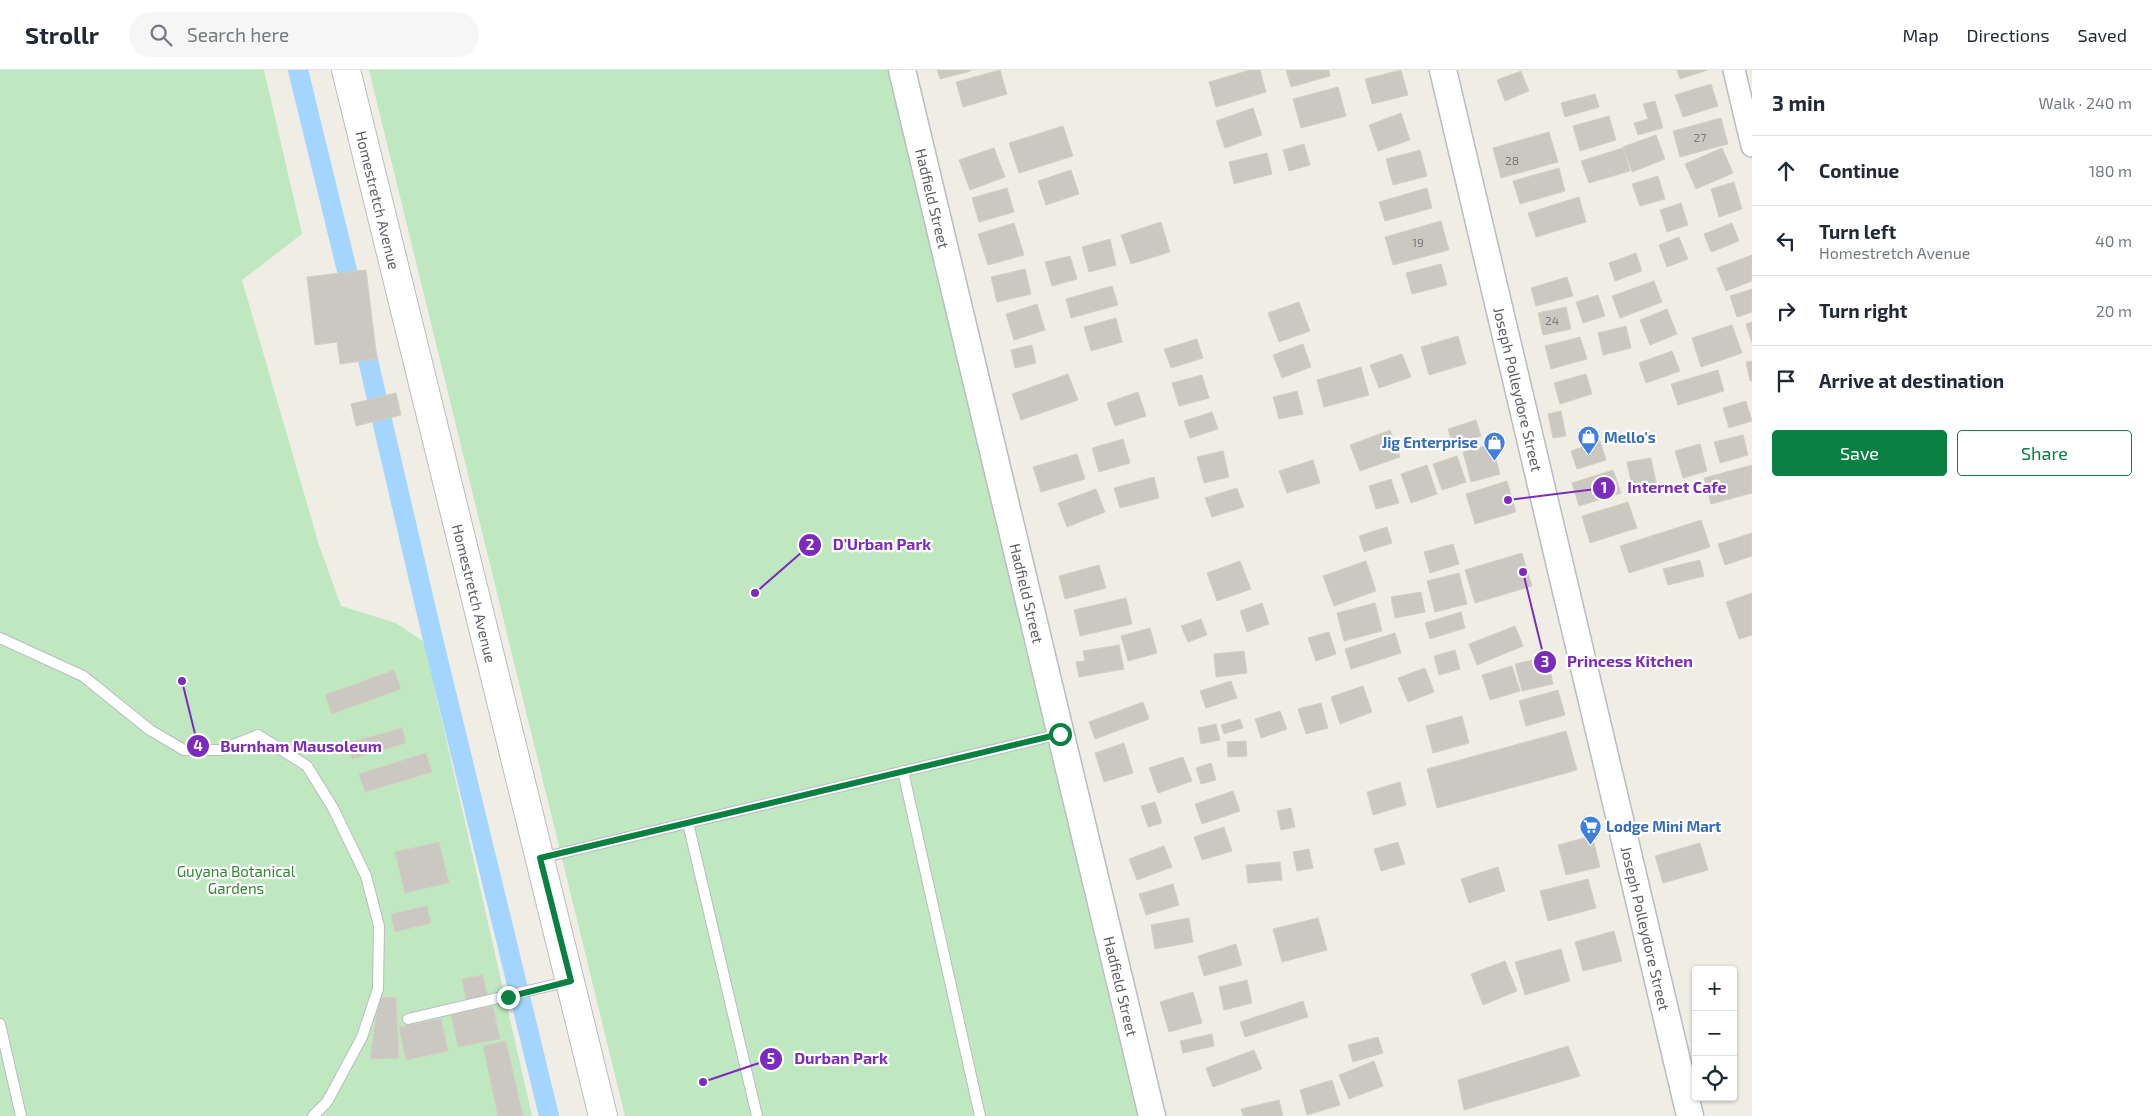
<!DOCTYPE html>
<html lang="en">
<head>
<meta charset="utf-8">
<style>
  body { margin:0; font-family:"Exo 2",sans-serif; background:#f6f6f7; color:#1f2937 }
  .controls { position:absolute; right:15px; bottom:15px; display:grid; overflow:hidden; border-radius:5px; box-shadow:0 1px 4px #0004 }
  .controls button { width:45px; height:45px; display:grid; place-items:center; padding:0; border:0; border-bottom:1px solid #e0e1e3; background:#fff; color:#1f2937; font:25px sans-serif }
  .stop { position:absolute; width:15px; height:15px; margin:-11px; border:4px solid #0b8043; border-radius:50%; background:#fff }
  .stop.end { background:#0b8043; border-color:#fff; box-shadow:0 1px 5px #0008 }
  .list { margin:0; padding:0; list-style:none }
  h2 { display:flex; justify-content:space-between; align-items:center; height:65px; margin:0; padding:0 20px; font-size:21px }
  h2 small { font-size:16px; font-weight:400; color:#747a83 }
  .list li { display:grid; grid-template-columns:32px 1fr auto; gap:15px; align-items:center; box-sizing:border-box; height:70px; padding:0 20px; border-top:1px solid #e0e1e3 }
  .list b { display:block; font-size:19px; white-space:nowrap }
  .list p { margin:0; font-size:16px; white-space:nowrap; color:#747a83 }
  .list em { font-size:16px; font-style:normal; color:#747a83 }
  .actions { display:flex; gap:10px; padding:15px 20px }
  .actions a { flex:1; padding:11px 0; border:1px solid #0b8043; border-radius:5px; text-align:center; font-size:18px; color:#0b8043 }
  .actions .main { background:#0b8043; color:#fff }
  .icon { flex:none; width:28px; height:28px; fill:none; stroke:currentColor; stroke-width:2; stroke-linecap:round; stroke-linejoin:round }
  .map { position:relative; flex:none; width:1752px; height:1046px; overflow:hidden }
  header { display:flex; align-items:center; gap:30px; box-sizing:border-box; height:70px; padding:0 25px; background:#fff; border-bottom:1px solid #e0e1e3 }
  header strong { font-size:24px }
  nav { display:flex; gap:28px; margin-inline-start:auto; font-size:18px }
  .search { width:350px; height:45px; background:#f6f6f7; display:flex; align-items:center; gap:12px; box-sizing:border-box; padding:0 18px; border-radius:28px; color:#747a83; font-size:19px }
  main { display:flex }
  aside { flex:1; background:#fff }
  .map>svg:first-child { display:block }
</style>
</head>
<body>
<header>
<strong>Strollr</strong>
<div class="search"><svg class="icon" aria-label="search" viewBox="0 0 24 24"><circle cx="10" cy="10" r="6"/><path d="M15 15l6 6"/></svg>Search here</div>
<nav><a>Map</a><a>Directions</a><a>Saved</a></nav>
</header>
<main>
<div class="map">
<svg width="1752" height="1046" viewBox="0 0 1752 1046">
  <rect width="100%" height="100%" fill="#efede4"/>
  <path fill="#bfe8c0" d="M 0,0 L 264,0 L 302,164 L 242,210 L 319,475 L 341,536 L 396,553 L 424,572 L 532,1046 L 0,1046 Z
    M 369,0 L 888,0 L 1137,1046 L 625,1046 Z"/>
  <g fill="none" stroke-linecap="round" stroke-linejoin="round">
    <path stroke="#a4d5ff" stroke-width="20" d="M 298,0 L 354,229
      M 362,264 L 431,561 L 549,1046"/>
  </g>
  <path fill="#cac8c1" stroke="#d4cfc2" d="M 937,0 L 970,0 L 971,1 L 940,9 Z
    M 1000,0 L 1007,24 L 963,37 L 956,12 Z
    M 1250,0 L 1260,0 L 1266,22 L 1216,37 L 1209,12 Z
    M 1286,0 L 1329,0 L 1330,6 L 1291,17 Z
    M 1401,0 L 1408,25 L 1372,34 L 1365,9 Z
    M 1677,0 L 1708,0 L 1680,9 Z
    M 1521,1 L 1529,21 L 1505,31 L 1497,10 Z
    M 1711,14 L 1718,36 L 1683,47 L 1675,25 Z
    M 1338,17 L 1346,46 L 1301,58 L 1293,29 Z
    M 1595,24 L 1599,37 L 1565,47 L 1561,33 Z
    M 1655,31 L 1663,58 L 1638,65 L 1634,53 L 1648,49 L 1643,34 Z
    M 1253,38 L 1262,65 L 1225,78 L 1216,51 Z
    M 1401,43 L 1410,70 L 1378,81 L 1369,55 Z
    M 1609,46 L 1616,70 L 1580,81 L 1573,56 Z
    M 1721,48 L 1728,74 L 1680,87 L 1673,61 Z
    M 1063,56 L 1073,86 L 1019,103 L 1009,73 Z
    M 1549,62 L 1558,92 L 1501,108 L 1493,78 Z
    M 1656,65 L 1665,89 L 1632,102 L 1623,77 Z
    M 1304,74 L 1310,95 L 1289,101 L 1283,80 Z
    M 994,78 L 1005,107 L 970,120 L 959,90 Z
    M 1623,78 L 1630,101 L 1589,113 L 1581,91 Z
    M 1722,78 L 1733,103 L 1696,119 L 1685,94 Z
    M 1420,80 L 1427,106 L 1393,115 L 1386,89 Z
    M 1267,83 L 1272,104 L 1234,114 L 1229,92 Z
    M 1559,98 L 1565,121 L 1520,134 L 1513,111 Z
    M 1071,100 L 1079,124 L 1046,135 L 1038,111 Z
    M 1658,106 L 1665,129 L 1640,136 L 1632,114 Z
    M 1734,112 L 1742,139 L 1719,147 L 1711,119 Z
    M 1007,118 L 1014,142 L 979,152 L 972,128 Z
    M 1427,118 L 1432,138 L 1385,151 L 1379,132 Z
    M 1579,127 L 1586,152 L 1536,167 L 1528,143 Z
    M 1681,133 L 1688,155 L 1667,162 L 1660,140 Z
    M 1441,151 L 1449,180 L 1393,195 L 1385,167 Z
    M 1161,152 L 1170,182 L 1131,194 L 1121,165 Z
    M 1014,153 L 1024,185 L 988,195 L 978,164 Z
    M 1732,153 L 1739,171 L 1711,182 L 1704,164 Z
    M 1679,167 L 1688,189 L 1667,197 L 1659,175 Z
    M 1110,169 L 1116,195 L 1089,202 L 1082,177 Z
    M 1636,183 L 1642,201 L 1615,211 L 1609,193 Z
    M 1752,185 L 1752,211 L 1726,221 L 1717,198 Z
    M 1070,186 L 1077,209 L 1052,216 L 1045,192 Z
    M 1441,194 L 1447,215 L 1412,224 L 1406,203 Z
    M 1025,199 L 1031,224 L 997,232 L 991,207 Z
    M 366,200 L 377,289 L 340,294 L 337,272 L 315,275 L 307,207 Z
    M 1567,207 L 1573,226 L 1536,236 L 1531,218 Z
    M 1654,211 L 1662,232 L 1620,248 L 1612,226 Z
    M 1112,216 L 1118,235 L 1071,248 L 1066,229 Z
    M 1752,219 L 1752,242 L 1737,247 L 1730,226 Z
    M 1598,225 L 1605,246 L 1583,253 L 1576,232 Z
    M 1299,232 L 1310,261 L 1279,272 L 1268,243 Z
    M 1037,234 L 1045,260 L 1014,270 L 1006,244 Z
    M 1566,237 L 1571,259 L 1543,265 L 1538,243 Z
    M 1667,239 L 1677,264 L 1650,275 L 1640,250 Z
    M 1116,248 L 1122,272 L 1091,281 L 1084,257 Z
    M 1752,252 L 1752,273 L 1746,254 Z
    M 1732,255 L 1742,283 L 1701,297 L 1692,268 Z
    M 1626,256 L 1631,278 L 1603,285 L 1598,263 Z
    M 1458,266 L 1466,294 L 1429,305 L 1421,277 Z
    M 1580,267 L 1587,289 L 1551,299 L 1545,276 Z
    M 1197,269 L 1203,288 L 1171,298 L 1164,279 Z
    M 1303,274 L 1311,297 L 1282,308 L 1273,285 Z
    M 1032,275 L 1036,293 L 1015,298 L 1011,280 Z
    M 1672,281 L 1680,301 L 1646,313 L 1639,293 Z
    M 1402,284 L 1411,307 L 1379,318 L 1370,295 Z
    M 1752,291 L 1752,311 L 1750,311 L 1746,292 Z
    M 1361,297 L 1369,325 L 1324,337 L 1317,310 Z
    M 1718,300 L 1724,321 L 1678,335 L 1671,314 Z
    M 1068,304 L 1078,330 L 1021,350 L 1012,324 Z
    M 1586,304 L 1592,324 L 1560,334 L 1554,313 Z
    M 1202,305 L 1209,328 L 1179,336 L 1172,313 Z
    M 1297,321 L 1303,344 L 1279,349 L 1273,327 Z
    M 1138,322 L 1146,346 L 1115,356 L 1107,333 Z
    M 396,323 L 401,345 L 356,356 L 351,334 Z
    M 1746,331 L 1752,351 L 1729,358 L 1723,338 Z
    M 1561,341 L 1566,366 L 1553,368 L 1548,344 Z
    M 1212,342 L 1218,359 L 1190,368 L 1184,351 Z
    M 1476,350 L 1481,366 L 1453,375 L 1448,359 Z
    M 1390,360 L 1400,387 L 1360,401 L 1350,375 Z
    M 1743,365 L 1748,385 L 1720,393 L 1714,372 Z
    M 1123,369 L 1130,393 L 1099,402 L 1092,378 Z
    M 1600,371 L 1606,390 L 1577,399 L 1571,381 Z
    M 1492,374 L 1500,404 L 1471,412 L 1463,382 Z
    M 1700,374 L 1707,401 L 1683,408 L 1675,381 Z
    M 1223,381 L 1229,407 L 1204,413 L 1197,387 Z
    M 1077,384 L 1085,409 L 1041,422 L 1033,397 Z
    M 1457,386 L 1466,412 L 1442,420 L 1433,394 Z
    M 1651,388 L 1657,417 L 1633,421 L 1627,392 Z
    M 1313,390 L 1320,413 L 1287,423 L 1279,401 Z
    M 1427,395 L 1437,424 L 1411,433 L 1401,404 Z
    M 1752,395 L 1752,423 L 1711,434 L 1704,408 Z
    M 1613,400 L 1621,423 L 1579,436 L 1572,413 Z
    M 1154,407 L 1159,428 L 1120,438 L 1114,418 Z
    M 1391,409 L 1399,433 L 1376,439 L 1369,416 Z
    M 1507,411 L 1516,442 L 1475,454 L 1466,424 Z
    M 1237,418 L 1244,437 L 1212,447 L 1205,428 Z
    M 1096,419 L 1105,442 L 1067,457 L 1058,433 Z
    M 1628,432 L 1637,458 L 1590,473 L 1582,446 Z
    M 1701,450 L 1710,477 L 1629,503 L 1620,476 Z
    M 1387,457 L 1392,473 L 1364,482 L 1359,466 Z
    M 1752,463 L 1752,486 L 1725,495 L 1718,474 Z
    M 1453,474 L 1459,494 L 1430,503 L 1424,482 Z
    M 1522,483 L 1532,516 L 1475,533 L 1465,500 Z
    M 1700,490 L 1704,506 L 1668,515 L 1663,499 Z
    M 1240,491 L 1251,519 L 1217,531 L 1207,503 Z
    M 1366,491 L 1376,521 L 1334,536 L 1323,506 Z
    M 1099,495 L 1106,518 L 1065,529 L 1059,506 Z
    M 1459,503 L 1467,534 L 1435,542 L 1427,511 Z
    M 1421,522 L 1425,542 L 1395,548 L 1391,527 Z
    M 1752,523 L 1752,565 L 1739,569 L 1726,532 Z
    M 1126,528 L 1132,554 L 1080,566 L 1074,540 Z
    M 1262,533 L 1269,554 L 1247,562 L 1240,541 Z
    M 1375,533 L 1382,561 L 1344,571 L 1337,543 Z
    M 1461,542 L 1465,558 L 1430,569 L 1425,553 Z
    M 1201,549 L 1207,565 L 1188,572 L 1181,556 Z
    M 1515,556 L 1523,576 L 1477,595 L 1469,574 Z
    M 1150,558 L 1157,583 L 1128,591 L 1121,566 Z
    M 1329,562 L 1336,584 L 1316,591 L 1308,568 Z
    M 1395,563 L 1401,583 L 1351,599 L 1345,579 Z
    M 1119,575 L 1124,599 L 1079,607 L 1076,592 L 1085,591 L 1083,581 Z
    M 1455,580 L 1460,599 L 1439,605 L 1434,586 Z
    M 1244,581 L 1247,603 L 1216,607 L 1214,584 Z
    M 1547,587 L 1553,614 L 1522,621 L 1515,594 Z
    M 1512,596 L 1520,621 L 1490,630 L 1482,605 Z
    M 1425,598 L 1434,622 L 1408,632 L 1398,608 Z
    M 394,600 L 401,619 L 332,644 L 325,625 Z
    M 1231,611 L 1237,628 L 1206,638 L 1200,621 Z
    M 1363,616 L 1372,642 L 1340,654 L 1331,627 Z
    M 1558,620 L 1565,645 L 1526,656 L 1519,631 Z
    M 1143,632 L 1149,649 L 1095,669 L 1089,652 Z
    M 1321,633 L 1328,658 L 1306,664 L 1298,639 Z
    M 1280,641 L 1287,659 L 1261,668 L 1255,649 Z
    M 1462,646 L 1469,673 L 1433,683 L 1426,656 Z
    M 1240,649 L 1243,658 L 1224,664 L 1221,655 Z
    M 1216,654 L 1220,670 L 1201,674 L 1198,658 Z
    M 402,658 L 406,673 L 352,689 L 348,673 Z
    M 1566,661 L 1577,700 L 1437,738 L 1427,699 Z
    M 1246,671 L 1247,686 L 1228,687 L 1227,672 Z
    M 1124,673 L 1133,703 L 1104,712 L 1095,683 Z
    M 426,683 L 432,702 L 365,722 L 359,704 Z
    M 1183,687 L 1192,711 L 1158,723 L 1149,698 Z
    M 1211,693 L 1216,710 L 1201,714 L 1196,698 Z
    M 1400,712 L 1406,735 L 1373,745 L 1367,722 Z
    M 1233,721 L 1240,741 L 1202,754 L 1195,734 Z
    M 1155,732 L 1162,753 L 1148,757 L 1141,736 Z
    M 1291,738 L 1295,757 L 1281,760 L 1277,741 Z
    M 1224,757 L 1232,781 L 1202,790 L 1194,767 Z
    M 1592,766 L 1600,797 L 1566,805 L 1558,775 Z
    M 439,772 L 449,813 L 405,823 L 395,782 Z
    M 1398,772 L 1405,794 L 1381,801 L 1374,779 Z
    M 1700,773 L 1708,800 L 1663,813 L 1655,786 Z
    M 1164,776 L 1172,797 L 1137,810 L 1129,789 Z
    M 1309,779 L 1313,798 L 1297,801 L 1293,782 Z
    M 1280,792 L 1282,810 L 1248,813 L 1246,795 Z
    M 1498,797 L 1505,821 L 1469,833 L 1461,809 Z
    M 1588,809 L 1596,838 L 1548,851 L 1540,821 Z
    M 1173,814 L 1179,835 L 1146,845 L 1139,824 Z
    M 427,836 L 431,853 L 395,862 L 391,844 Z
    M 1189,848 L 1193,872 L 1155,879 L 1151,855 Z
    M 1318,848 L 1327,880 L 1282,892 L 1273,859 Z
    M 1614,861 L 1622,891 L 1583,901 L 1575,872 Z
    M 1236,874 L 1242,895 L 1204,906 L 1198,886 Z
    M 1561,879 L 1570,911 L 1525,925 L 1515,892 Z
    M 1505,891 L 1517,921 L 1483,935 L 1471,904 Z
    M 483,905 L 488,930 L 467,934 L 462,909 Z
    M 1247,910 L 1252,933 L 1224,940 L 1219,917 Z
    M 1193,922 L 1202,953 L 1169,962 L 1160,932 Z
    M 396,927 L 399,988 L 370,989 L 379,928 Z
    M 1303,931 L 1308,947 L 1245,967 L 1240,952 Z
    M 493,936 L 500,969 L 458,977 L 451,945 Z
    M 441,949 L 448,981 L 406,990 L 399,957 Z
    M 1212,964 L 1214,976 L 1183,983 L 1180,971 Z
    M 1378,967 L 1383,983 L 1353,992 L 1348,975 Z
    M 506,971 L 523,1046 L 498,1046 L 483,976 Z
    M 1568,976 L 1580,1006 L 1464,1040 L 1458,1010 Z
    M 1254,980 L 1262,999 L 1213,1017 L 1206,998 Z
    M 1374,991 L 1383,1016 L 1349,1029 L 1339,1005 Z
    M 1332,1010 L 1340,1035 L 1307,1045 L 1300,1020 Z
    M 1279,1030 L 1283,1046 L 1243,1046 L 1241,1039 Z"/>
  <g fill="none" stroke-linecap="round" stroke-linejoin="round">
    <defs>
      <path id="service" d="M 0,568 L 83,606 L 150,660 L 184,680 L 221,680 L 258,665 L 307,696 L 333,738 L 366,806 L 379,856 L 378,919 L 362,967 L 327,1032 L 313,1046
        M 903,701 L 980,1046
        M 688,753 L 757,1046
        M 541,788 L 1060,664
        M 408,949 L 570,911
        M 0,954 L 21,1046"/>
      <path id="minor" d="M 1734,0 L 1752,76"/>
      <g id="tertiary">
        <path id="s1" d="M 902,0 L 1152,1046"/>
        <path id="s2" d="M 1443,0 L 1690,1046"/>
      </g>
      <g id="secondary">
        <path id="s3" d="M 346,0 L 603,1046"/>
      </g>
    </defs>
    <use href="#service" stroke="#b9bcc1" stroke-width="12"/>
    <use href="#minor" stroke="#b9bcc1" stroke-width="24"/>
    <use href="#tertiary" stroke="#b9bcc1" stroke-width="29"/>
    <use href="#secondary" stroke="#b9bdc3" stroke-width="30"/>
    <use href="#service" stroke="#fff" stroke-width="10"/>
    <use href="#minor" stroke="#fff" stroke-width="21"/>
    <use href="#tertiary" stroke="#fff" stroke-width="26"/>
    <use href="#secondary" stroke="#fff" stroke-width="28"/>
  </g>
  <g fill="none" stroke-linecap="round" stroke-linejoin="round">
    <path stroke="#0b8043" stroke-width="6" d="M 508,927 L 571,911 L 540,788 L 1060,664"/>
  </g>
  <defs>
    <symbol id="shop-pin" viewBox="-11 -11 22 30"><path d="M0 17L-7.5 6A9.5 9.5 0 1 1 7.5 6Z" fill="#3f7fe0" stroke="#fff"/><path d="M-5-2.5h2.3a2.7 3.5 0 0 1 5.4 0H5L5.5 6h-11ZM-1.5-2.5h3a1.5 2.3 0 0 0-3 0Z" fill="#fff"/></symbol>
    <symbol id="supermarket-pin" viewBox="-11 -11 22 30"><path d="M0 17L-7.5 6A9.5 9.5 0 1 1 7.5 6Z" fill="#3f7fe0" stroke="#fff"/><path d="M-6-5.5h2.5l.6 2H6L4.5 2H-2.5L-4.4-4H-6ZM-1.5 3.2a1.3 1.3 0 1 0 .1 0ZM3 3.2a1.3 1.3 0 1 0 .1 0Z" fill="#fff"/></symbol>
  </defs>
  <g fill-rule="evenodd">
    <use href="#shop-pin" x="1576" y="354" width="25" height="34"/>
    <use href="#shop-pin" x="1482" y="360" width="25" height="34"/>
    <use href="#supermarket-pin" x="1578" y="744" width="25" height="34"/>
  </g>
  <g text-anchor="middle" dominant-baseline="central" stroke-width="4.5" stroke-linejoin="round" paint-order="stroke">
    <g font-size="12" fill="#787a7c">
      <text x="1700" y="67">27</text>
      <text x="1512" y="90">28</text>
      <text x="1418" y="172">19</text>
      <text x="1552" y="250">24</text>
    </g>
    <g font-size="15" fill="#5c6065" stroke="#fff">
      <text stroke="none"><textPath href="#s1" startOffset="132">Hadfield Street</textPath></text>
      <text stroke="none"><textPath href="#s3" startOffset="134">Homestretch Avenue</textPath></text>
      <text stroke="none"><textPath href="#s2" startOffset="328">Joseph Polleydore Street</textPath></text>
      <text stroke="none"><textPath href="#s3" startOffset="539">Homestretch Avenue</textPath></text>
      <text stroke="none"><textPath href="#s1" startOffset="538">Hadfield Street</textPath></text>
      <text stroke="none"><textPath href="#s2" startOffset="882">Joseph Polleydore Street</textPath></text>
      <text stroke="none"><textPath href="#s1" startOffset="942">Hadfield Street</textPath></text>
    </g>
    <g font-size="15" font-weight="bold" fill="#366cbe" stroke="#fff" text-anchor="start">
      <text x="1604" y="367">Mello's</text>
      <text x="1478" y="372" text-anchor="end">Jig Enterprise</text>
      <text x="1606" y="756">Lodge Mini Mart</text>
    </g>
    <g font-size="15" fill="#318737" stroke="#fff">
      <text x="236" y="801">Guyana Botanical<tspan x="236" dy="17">Gardens</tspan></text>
    </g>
  </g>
  <path fill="none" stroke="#7b2cbf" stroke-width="2" d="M1508 430L1604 418M755 523L810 475M1523 502L1545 592M182 611L198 676M703 1012L771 989"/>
  <g fill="#7b2cbf" stroke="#fff" stroke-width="2">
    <circle cx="1508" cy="430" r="5"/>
    <circle cx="755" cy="523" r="5"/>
    <circle cx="1523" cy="502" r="5"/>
    <circle cx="182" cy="611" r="5"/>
    <circle cx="703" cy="1012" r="5"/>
    <circle cx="1604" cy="418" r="12"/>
    <circle cx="810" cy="475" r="12"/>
    <circle cx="1545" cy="592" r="12"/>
    <circle cx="198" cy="676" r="12"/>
    <circle cx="771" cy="989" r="12"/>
  </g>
  <g font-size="15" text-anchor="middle" font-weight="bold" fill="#fff">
    <text x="1604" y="423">1</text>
    <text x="810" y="480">2</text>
    <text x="1545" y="597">3</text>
    <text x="198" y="681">4</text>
    <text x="771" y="994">5</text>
  </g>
  <g font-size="16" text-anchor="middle" font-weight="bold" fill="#7b2cbf" stroke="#fff" stroke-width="4.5" stroke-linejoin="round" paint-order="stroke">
    <text x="1677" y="423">Internet Cafe</text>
    <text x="882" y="480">D'Urban Park</text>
    <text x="1630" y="597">Princess Kitchen</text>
    <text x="301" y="682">Burnham Mausoleum</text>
    <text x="841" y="994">Durban Park</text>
  </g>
</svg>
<div class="controls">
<button>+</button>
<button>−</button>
<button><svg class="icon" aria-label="locate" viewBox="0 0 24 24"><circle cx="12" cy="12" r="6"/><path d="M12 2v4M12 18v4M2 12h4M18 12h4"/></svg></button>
</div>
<div class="stop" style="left:1060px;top:664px"></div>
<div class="stop end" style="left:508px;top:927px"></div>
</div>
<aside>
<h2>3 min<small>Walk · 240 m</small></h2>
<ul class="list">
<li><svg class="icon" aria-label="ahead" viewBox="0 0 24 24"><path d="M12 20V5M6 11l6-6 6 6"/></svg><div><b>Continue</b></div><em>180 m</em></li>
<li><svg class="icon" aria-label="left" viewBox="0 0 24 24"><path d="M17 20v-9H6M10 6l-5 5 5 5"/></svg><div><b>Turn left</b><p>Homestretch Avenue</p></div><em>40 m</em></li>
<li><svg class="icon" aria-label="right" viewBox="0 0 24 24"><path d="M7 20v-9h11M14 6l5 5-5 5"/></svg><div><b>Turn right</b></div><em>20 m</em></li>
<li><svg class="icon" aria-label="arrive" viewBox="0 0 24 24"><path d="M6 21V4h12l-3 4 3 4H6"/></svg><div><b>Arrive at destination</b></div></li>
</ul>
<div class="actions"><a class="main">Save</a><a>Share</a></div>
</aside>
</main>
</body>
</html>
